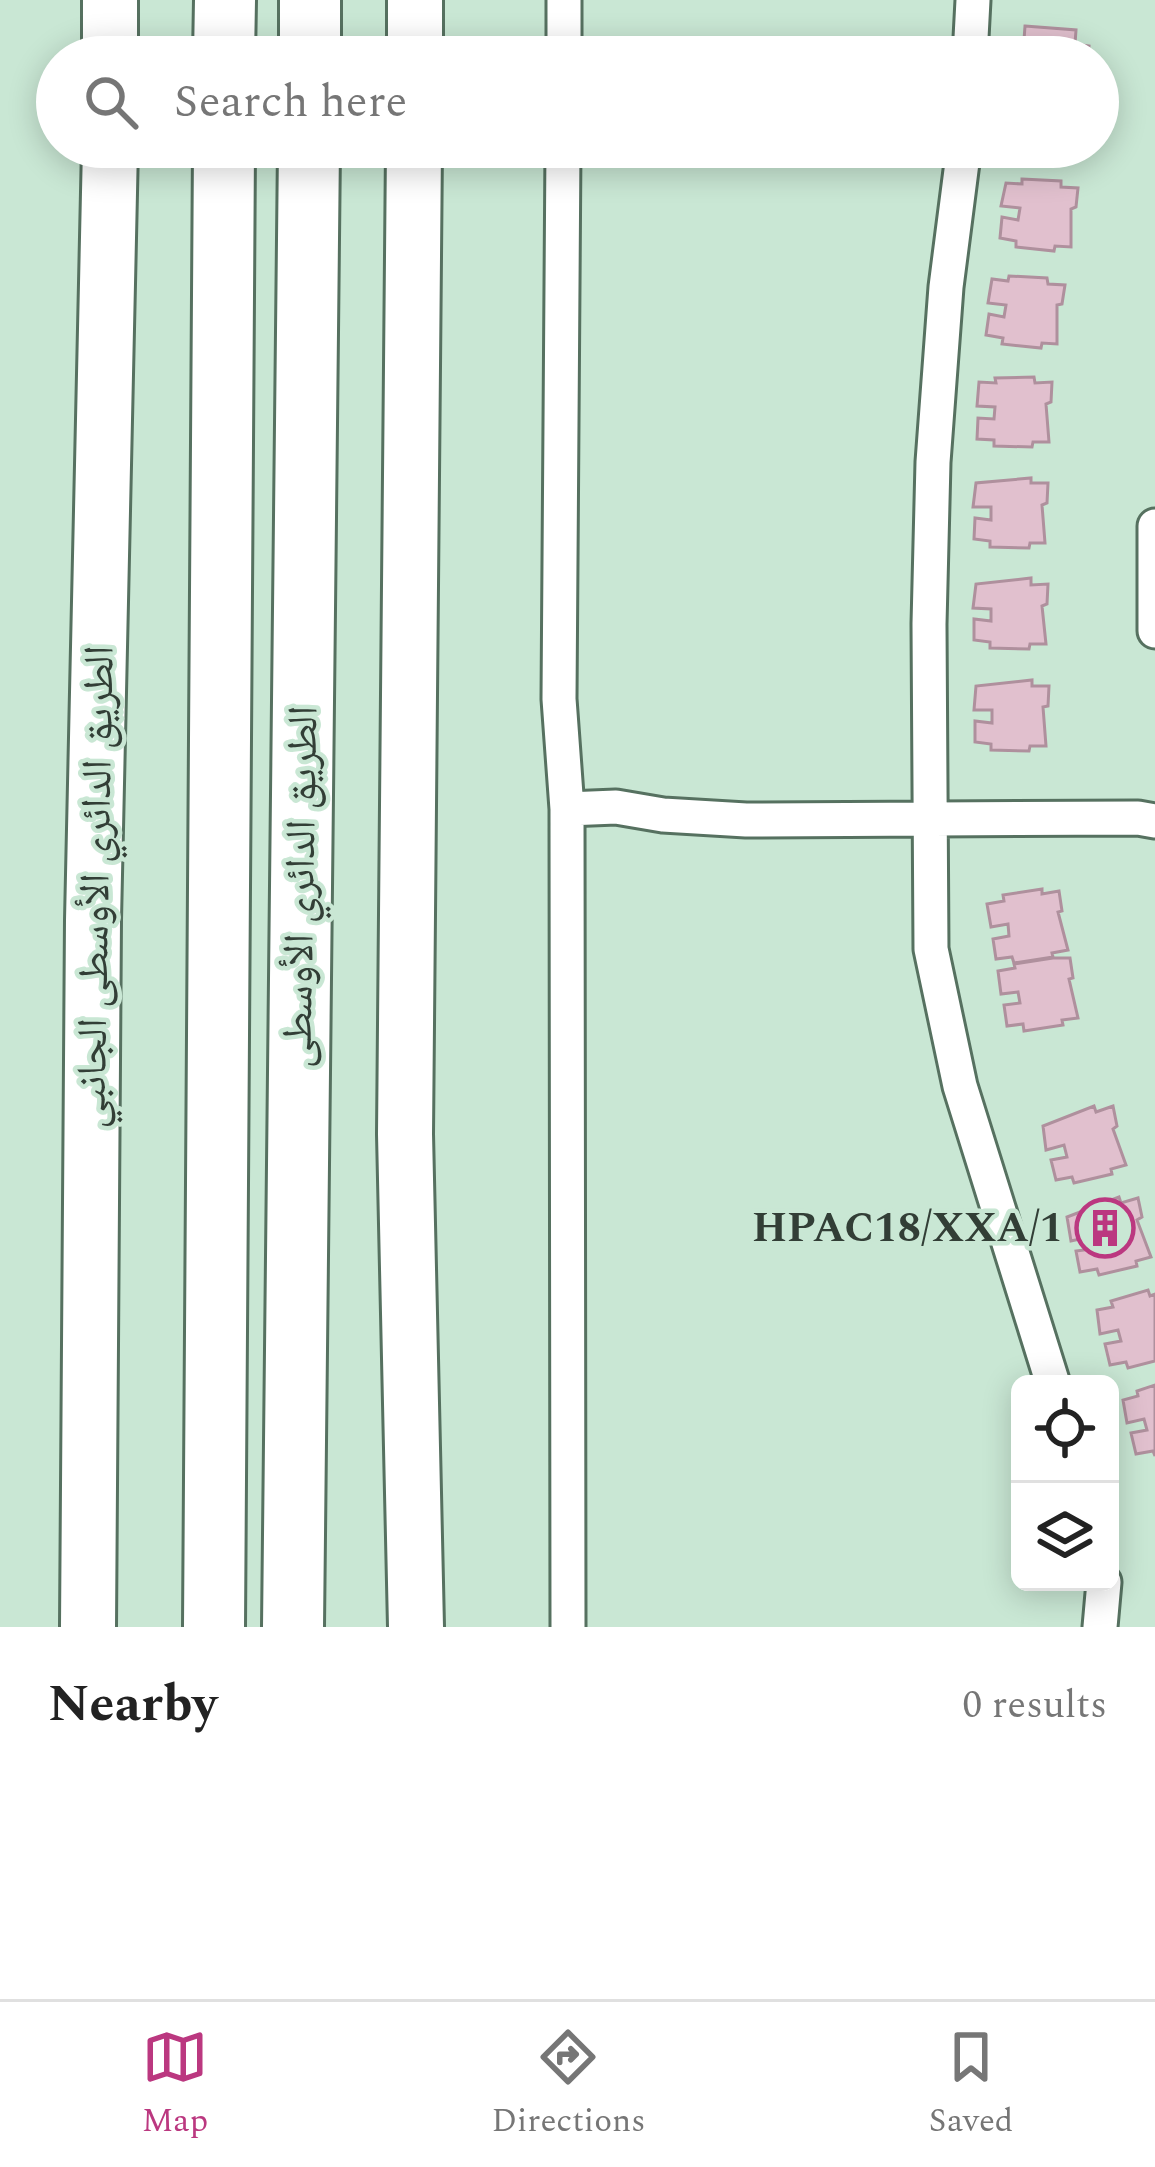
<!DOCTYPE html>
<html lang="en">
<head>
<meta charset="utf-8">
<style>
  body { margin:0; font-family:Spectral,"Noto Naskh Arabic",serif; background:#f6f6f6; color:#222 }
  .controls { position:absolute; right:36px; bottom:36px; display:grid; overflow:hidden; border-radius:18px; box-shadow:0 6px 30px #0003 }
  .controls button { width:108px; height:108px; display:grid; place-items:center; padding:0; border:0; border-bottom:3px solid #e0e0e0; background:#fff; color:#222; font:60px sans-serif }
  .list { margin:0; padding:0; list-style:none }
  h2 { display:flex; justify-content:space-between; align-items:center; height:156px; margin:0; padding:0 48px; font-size:51px }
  h2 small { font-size:39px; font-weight:400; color:#767676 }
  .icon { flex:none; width:66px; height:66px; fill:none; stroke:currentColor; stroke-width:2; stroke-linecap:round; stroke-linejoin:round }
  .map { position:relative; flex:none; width:1155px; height:1627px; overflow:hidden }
  .search { position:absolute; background:#fff; box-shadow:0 6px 30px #0003; left:36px; right:36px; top:36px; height:132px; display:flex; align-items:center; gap:30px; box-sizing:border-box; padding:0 42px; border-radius:66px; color:#767676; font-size:45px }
  .sheet { height:372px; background:#fff }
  nav { display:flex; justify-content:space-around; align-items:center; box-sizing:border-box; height:168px; border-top:3px solid #e0e0e0; background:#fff; font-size:33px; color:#767676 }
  nav a { display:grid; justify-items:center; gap:6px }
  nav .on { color:#bb3880 }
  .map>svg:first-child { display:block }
</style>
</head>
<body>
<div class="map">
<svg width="1155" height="1627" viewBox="0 0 1155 1627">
  <rect width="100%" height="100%" fill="#c9e7d4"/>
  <path fill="#e1c0ce" stroke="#af909d" stroke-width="3" d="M 1025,26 L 1076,30 L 1075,44 L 1089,46 L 1088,57 L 1015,57 L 1017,39 L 1024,40 Z
    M 1010,147 L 1083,147 L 1082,156 Z
    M 1022,179 L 1061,181 L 1061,187 L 1078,188 L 1076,207 L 1071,209 L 1071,247 L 1055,246 L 1054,251 L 1016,247 L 1016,241 L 1000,238 L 1002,217 L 1018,220 L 1020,208 L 1001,206 L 1006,183 L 1022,184 Z
    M 1009,276 L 1047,278 L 1048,284 L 1065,285 L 1062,304 L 1057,305 L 1057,344 L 1042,343 L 1041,348 L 1002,344 L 1003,338 L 986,335 L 989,314 L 1004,317 L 1006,305 L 988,303 L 992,279 L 1008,281 Z
    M 1034,377 L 1035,383 L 1052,382 L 1051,402 L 1046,404 L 1049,442 L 1033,442 L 1032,447 L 994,446 L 994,440 L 977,439 L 978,418 L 994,419 L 995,407 L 977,406 L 979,382 L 996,383 L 995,378 Z
    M 1031,478 L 1031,483 L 1048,483 L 1047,503 L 1042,505 L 1045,543 L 1030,543 L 1029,548 L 990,547 L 990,541 L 974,539 L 975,518 L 991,520 L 991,507 L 973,507 L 976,483 Z
    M 1031,578 L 1031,585 L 1048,584 L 1047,604 L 1042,606 L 1046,644 L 1030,644 L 1029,649 L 990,648 L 990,642 L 974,640 L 974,619 L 991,621 L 991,609 L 973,608 L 976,584 Z
    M 1032,680 L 1032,686 L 1049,686 L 1048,706 L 1043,707 L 1046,746 L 1030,746 L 1029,751 L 991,750 L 991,744 L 975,742 L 975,721 L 992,723 L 992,710 L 974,710 L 976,686 Z
    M 1042,889 L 1042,894 L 1059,891 L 1062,911 L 1058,912 L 1068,950 L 1052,953 L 1053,957 L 1014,963 L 1012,957 L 996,959 L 993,939 L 1009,936 L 1008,924 L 991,927 L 987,904 L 1004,901 L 1003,895 Z
    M 1053,958 L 1070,958 L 1073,978 L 1069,979 L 1078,1018 L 1062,1020 L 1063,1025 L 1024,1031 L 1023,1024 L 1007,1026 L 1004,1005 L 1020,1003 L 1018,992 L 1001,994 L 998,971 L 1015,968 L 1014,964 Z
    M 1094,1106 L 1096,1112 L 1113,1106 L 1117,1126 L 1113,1129 L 1126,1165 L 1111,1169 L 1112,1174 L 1074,1183 L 1072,1177 L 1056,1180 L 1051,1160 L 1067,1157 L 1064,1145 L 1046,1150 L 1043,1126 Z
    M 1119,1197 L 1121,1203 L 1138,1198 L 1142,1217 L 1137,1220 L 1151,1257 L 1136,1261 L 1137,1266 L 1099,1275 L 1097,1269 L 1080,1272 L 1076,1251 L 1092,1249 L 1089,1237 L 1071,1241 L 1067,1217 Z
    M 1148,1290 L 1150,1296 L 1155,1294 L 1155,1361 L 1128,1368 L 1126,1362 L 1110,1365 L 1105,1344 L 1121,1341 L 1118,1330 L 1100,1334 L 1097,1310 L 1113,1307 L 1111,1301 Z
    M 1155,1385 L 1155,1456 L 1153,1451 L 1136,1454 L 1131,1433 L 1147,1430 L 1144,1419 L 1127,1423 L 1123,1400 L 1138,1396 L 1137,1391 Z"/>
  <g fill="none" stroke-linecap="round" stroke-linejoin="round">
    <defs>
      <path id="minor" d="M 564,57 L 564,0
        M 970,57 L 973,0
        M 563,147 L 559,699 L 567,809 L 616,807 L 663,815 L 746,820 L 1138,818 L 1155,821
        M 964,147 L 946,287 L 933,462 L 929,624 L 931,949 L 960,1086 L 1053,1384
        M 1155,526 L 1155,631
        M 567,809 L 568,1627
        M 1100,1627 L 1104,1582"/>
      <path id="trunk" d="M 110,57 L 110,0
        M 415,57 L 415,0
        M 414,147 L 405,1134 L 416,1627
        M 88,1627 L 93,920 L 110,147"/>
      <path id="motorway" d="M 224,57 L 225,0
        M 310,57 L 310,0
        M 214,1627 L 224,147
        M 293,1627 L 309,147"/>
    </defs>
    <use href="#minor" stroke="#567160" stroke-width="39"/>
    <use href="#trunk" stroke="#567160" stroke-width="60"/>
    <use href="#motorway" stroke="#567160" stroke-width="66"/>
    <use href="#minor" stroke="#fff" stroke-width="33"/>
    <use href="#trunk" stroke="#fff" stroke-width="54"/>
    <use href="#motorway" stroke="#fff" stroke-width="60"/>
  </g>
  <defs>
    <symbol id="building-ring" viewBox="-11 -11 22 22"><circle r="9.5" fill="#c9e7d4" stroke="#bb3880" stroke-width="1.5"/><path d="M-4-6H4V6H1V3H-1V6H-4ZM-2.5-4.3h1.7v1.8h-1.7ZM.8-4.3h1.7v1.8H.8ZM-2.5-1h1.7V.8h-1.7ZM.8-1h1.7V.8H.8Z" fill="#bb3880"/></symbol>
  </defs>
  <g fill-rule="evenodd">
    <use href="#building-ring" x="1072" y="1195" width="66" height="66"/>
  </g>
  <g text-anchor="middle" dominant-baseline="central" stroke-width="9" stroke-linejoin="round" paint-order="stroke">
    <g font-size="42" fill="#323e36" stroke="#c9e7d4">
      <text transform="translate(96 887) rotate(-89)">الطريق الدائري الأوسطى الجانبي</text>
      <text transform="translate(301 887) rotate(-89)">الطريق الدائري الأوسطى</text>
    </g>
    <g font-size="42" font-weight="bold" fill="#323e36" stroke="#c9e7d4" text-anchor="end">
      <text x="1063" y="1228">HPAC18/XXA/1</text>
    </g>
  </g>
</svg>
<div class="controls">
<button><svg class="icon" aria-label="locate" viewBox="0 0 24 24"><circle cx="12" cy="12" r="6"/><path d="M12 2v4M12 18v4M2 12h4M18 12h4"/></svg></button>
<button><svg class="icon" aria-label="layers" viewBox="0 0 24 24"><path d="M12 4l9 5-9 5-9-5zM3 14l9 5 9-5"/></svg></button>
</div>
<div class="search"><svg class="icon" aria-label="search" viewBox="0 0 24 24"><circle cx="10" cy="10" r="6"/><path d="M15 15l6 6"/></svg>Search here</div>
</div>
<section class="sheet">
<h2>Nearby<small>0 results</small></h2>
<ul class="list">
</ul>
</section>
<nav>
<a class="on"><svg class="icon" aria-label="map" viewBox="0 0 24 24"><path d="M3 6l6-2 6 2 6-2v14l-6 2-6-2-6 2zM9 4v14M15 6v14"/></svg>Map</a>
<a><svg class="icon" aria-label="directions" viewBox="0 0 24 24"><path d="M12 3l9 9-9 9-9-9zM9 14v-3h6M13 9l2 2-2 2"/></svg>Directions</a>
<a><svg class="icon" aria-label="saved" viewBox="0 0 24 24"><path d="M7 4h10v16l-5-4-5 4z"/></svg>Saved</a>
</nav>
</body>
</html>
